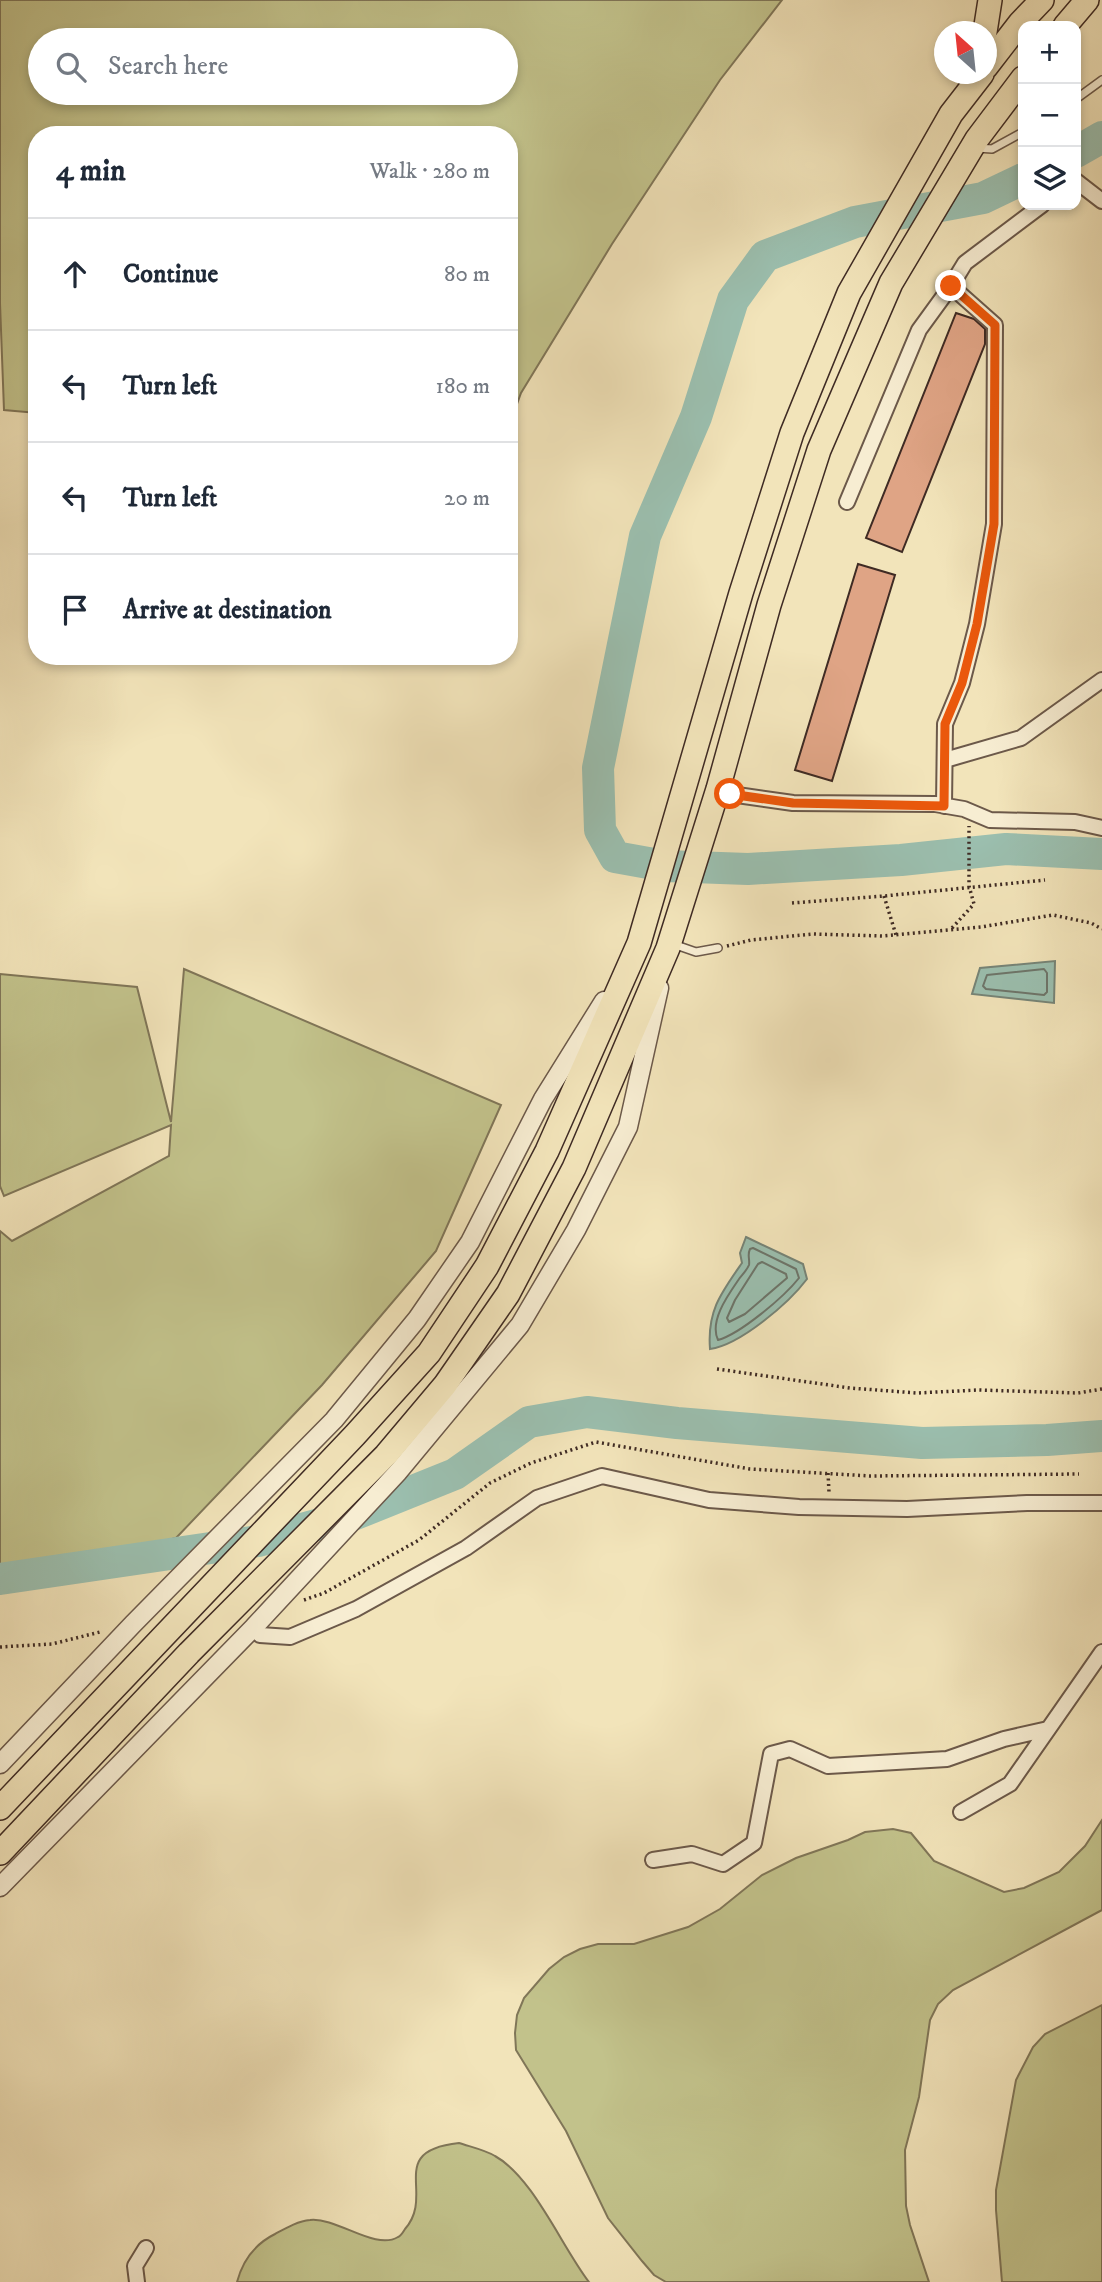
<!DOCTYPE html>
<html lang="en">
<head>
<meta charset="utf-8">
<style>
  body { margin:0; font-family:"IM FELL DW Pica",serif; background:#f6f6f7; color:#1f2937 }
  .controls { position:absolute; right:21px; top:21px; display:grid; overflow:hidden; border-radius:14px; box-shadow:0 4px 10px #0003 }
  .controls button { width:63px; height:63px; display:grid; place-items:center; padding:0; border:0; border-bottom:2px solid #e0e1e3; background:#fff; color:#1f2937; font:35px sans-serif }
  .compass { position:absolute; left:934px; top:21px; width:63px; height:63px; border-radius:50%; background:#fff; box-shadow:0 4px 10px #0003; rotate:333deg }
  .stop { position:absolute; width:21px; height:21px; margin:-16px; border:5px solid #ea580c; border-radius:50%; background:#fff }
  .stop.end { background:#ea580c; border-color:#fff; box-shadow:0 2px 7px #0008 }
  .list { margin:0; padding:0; list-style:none }
  h2 { display:flex; justify-content:space-between; align-items:center; height:91px; margin:0; padding:0 28px; font-size:30px }
  h2 small { font-size:23px; font-weight:400; color:#747a83 }
  .list li { display:grid; grid-template-columns:46px 1fr auto; gap:21px; align-items:center; box-sizing:border-box; height:112px; padding:0 28px; border-top:2px solid #e0e1e3 }
  .list b { display:block; font-size:26px; white-space:nowrap }
  .list em { font-size:23px; font-style:normal; color:#747a83 }
  .icon { flex:none; width:38px; height:38px; fill:none; stroke:currentColor; stroke-width:2; stroke-linecap:round; stroke-linejoin:round }
  .map { position:relative; flex:none; width:1102px; height:2282px; overflow:hidden }
  .search { position:absolute; background:#fff; box-shadow:0 4px 10px #0003; left:28px; top:28px; width:490px; height:77px; display:flex; align-items:center; gap:18px; box-sizing:border-box; padding:0 24px; border-radius:38px; color:#747a83; font-size:26px }
  .panel { position:absolute; background:#fff; box-shadow:0 4px 10px #0003; left:28px; top:126px; width:490px; height:539px; border-radius:28px }
  .map>svg:first-child { display:block }
</style>
</head>
<body>
<div class="map">
<svg width="1102" height="2282" viewBox="0 0 1102 2282">
  <rect width="100%" height="100%" fill="#f2e4ba"/>
  <filter id="stains"><feTurbulence type="fractalNoise" baseFrequency=".00286" numOctaves="4"/><feColorMatrix values="0 0 0 0 .2 0 0 0 0 .09 0 0 0 0 .02 0 0 0 .5 -.17"/></filter>
  <radialGradient id="worn" r=".72"><stop offset=".6" stop-color="#630" stop-opacity="0"/><stop offset="1" stop-color="#630" stop-opacity=".3"/></radialGradient>
  <path fill="#c2c28b" stroke="#807658" stroke-width="2" fill-rule="evenodd" d="M 0,0 L 782,0 L 720,80 L 612,244 L 521,393 L 509,426 L 509,135 L 37,135 L 37,413 L 4,410 L 0,303 ZM 506,40 L 506,93 L 40,93 L 40,40 Z
    M 184,969 L 501,1105 L 436,1251 L 322,1385 L 176,1538 L 18,1578 L 0,1579 L 0,1231 L 12,1241 L 169,1156 L 171,1125 L 4,1196 L 0,1186 L 0,974 L 137,987 L 171,1122 Z
    M 1102,1820 L 1102,1910 L 953,1990 L 938,2004 L 930,2020 L 919,2097 L 905,2150 L 906,2206 L 910,2225 L 929,2282 L 666,2282 L 654,2275 L 642,2261 L 608,2218 L 566,2131 L 516,2050 L 515,2033 L 517,2015 L 524,1998 L 549,1969 L 564,1957 L 580,1949 L 598,1944 L 634,1944 L 688,1927 L 720,1909 L 762,1875 L 796,1858 L 848,1840 L 865,1832 L 893,1829 L 911,1833 L 934,1861 L 1004,1892 L 1024,1888 L 1059,1872 L 1085,1846 Z
    M 1102,2005 L 1102,2282 L 1002,2282 L 996,2210 L 996,2190 L 1016,2080 L 1033,2047 L 1045,2034 Z
    M 459,2143 C 471,2147 485,2150 495,2156 C 533,2177 562,2247 589,2282 L 237,2282 C 243,2259 255,2244 275,2234 C 286,2228 298,2221 310,2220 C 337,2217 375,2251 398,2237 C 401,2236 403,2232 405,2229 C 436,2194 385,2151 459,2143 Z"/>
  <path fill="#9bbfaf" stroke="#768477" stroke-width="2" d="M 1055,961 L 1054,1003 L 972,994 L 980,968 Z
    M 746,1237 L 803,1264 L 807,1279 C 789,1303 740,1345 710,1349 C 707,1311 721,1293 742,1263 L 740,1253 Z"/>
  <g fill="none" stroke-linecap="round" stroke-linejoin="round">
    <path stroke="#6d756a" stroke-width="2" d="M 1044,969 L 1047,973 L 1047,992 L 1044,995 L 986,989 L 983,986 L 987,975 Z
      M 753,1248 L 796,1269 L 799,1278 C 784,1297 740,1334 718,1340 C 709,1321 728,1295 739,1279 C 742,1275 747,1270 749,1265 C 750,1259 747,1255 750,1249 Z
      M 762,1262 L 786,1274 L 787,1278 L 745,1314 L 729,1322 L 727,1318 L 735,1300 L 758,1264 Z"/>
    <path stroke="#9bbfaf" stroke-width="32" d="M 1076,152 L 1102,137
      M 1023,179 L 983,198 L 855,222 L 765,256 L 733,300 L 696,417 L 645,536 L 598,768 L 600,830 L 615,857 L 665,866 L 748,869 L 901,860 L 1006,849 L 1102,854
      M 0,1579 L 258,1541 L 353,1515 L 455,1474 L 529,1422 L 587,1412 L 677,1423 L 922,1443 L 1047,1440 L 1102,1436"/>
  </g>
  <path fill="#dfa485" stroke="#3f2b24" stroke-width="2" d="M 956,313 L 974,319 L 985,329 L 985,344 L 902,552 L 866,538 Z
    M 858,564 L 895,575 L 832,781 L 795,770 Z"/>
  <g fill="none" stroke-linecap="round" stroke-linejoin="round">
    <defs>
      <path id="service" d="M 1076,99 L 1102,80
        M 977,148 L 992,149 L 1023,132
        M 673,944 L 696,952 L 718,948"/>
      <path id="minor" d="M 1076,181 L 1102,201
        M 847,502 L 919,330 L 951,286
        M 945,760 L 1021,738 L 1102,680
        M 718,789 L 730,794 L 793,803 L 935,804 L 964,809 L 990,820 L 1075,822 L 1102,828
        M 944,806 L 945,724 L 962,683 L 977,624 L 994,524 L 995,325 L 951,286 L 965,263 L 1042,205
        M 254,1627 L 260,1635 L 290,1637 L 356,1609 L 466,1548 L 537,1498 L 602,1476 L 709,1500 L 799,1507 L 907,1509 L 1027,1503 L 1102,1503
        M 961,1812 L 1010,1784 L 1102,1652
        M 653,1860 L 692,1854 L 723,1864 L 754,1843 L 771,1754 L 790,1749 L 828,1766 L 947,1759 L 1004,1739 L 1048,1729
        M 137,2282 L 135,2266 L 146,2248"/>
      <path id="tertiary" d="M 0,1764 L 133,1624 L 334,1420 L 417,1319 L 470,1242 L 543,1099 L 604,1001
        M 0,1887 L 254,1627 L 398,1472 L 520,1325 L 576,1230 L 628,1127 L 659,988"/>
      <path id="primary" d="M 985,32 L 990,0"/>
      <path id="trunk" d="M 1065,26 L 1087,0
        M 986,67 L 1020,23 L 1042,0
        M 0,1808 L 355,1435 L 429,1353 L 487,1266 L 547,1151 L 639,943 L 741,593 L 792,433 L 849,293 L 951,114 L 982,74
        M 0,1853 L 189,1653 L 386,1455 L 445,1385 L 508,1294 L 574,1168 L 668,948 L 718,789 L 769,605 L 819,450 L 891,283 L 977,139 L 1023,78"/>
    </defs>
    <use href="#service" stroke="#6c594a" stroke-width="10"/>
    <use href="#minor" stroke="#6c594a" stroke-width="18"/>
    <use href="#tertiary" stroke="#6c594a" stroke-width="21"/>
    <use href="#primary" stroke="#3f2b24" stroke-width="26"/>
    <use href="#trunk" stroke="#3f2b24" stroke-width="26"/>
    <path stroke="#3f2b24" stroke-width="3.5" stroke-dasharray="2 3.5" stroke-linecap="butt" d="M 884,896 L 896,935
      M 792,903 L 884,896 L 1045,880
      M 952,928 L 974,904 L 969,886 L 969,826
      M 727,946 L 751,940 L 813,934 L 882,936 L 981,927 L 1053,915 L 1091,923 L 1102,929
      M 717,1369 L 850,1388 L 917,1393 L 978,1390 L 1078,1393 L 1102,1389
      M 828,1473 L 829,1492
      M 304,1600 L 324,1593 L 419,1540 L 490,1483 L 531,1463 L 596,1442 L 750,1469 L 870,1476 L 1079,1474
      M 0,1647 L 52,1644 L 100,1632"/>
    <use href="#service" stroke="#f7edd2" stroke-width="7"/>
    <use href="#minor" stroke="#f7edd2" stroke-width="14"/>
    <use href="#tertiary" stroke="#f7edd2" stroke-width="18"/>
    <use href="#primary" stroke="#f2e4ba" stroke-width="23"/>
    <use href="#trunk" stroke="#f2e4ba" stroke-width="23"/>
  </g>
  <g fill="none" stroke-linecap="round" stroke-linejoin="round">
    <path stroke="#ea580c" stroke-width="9" d="M 730,794 L 793,803 L 944,806 L 945,724 L 962,683 L 977,624 L 994,524 L 995,325 L 951,286"/>
  </g>
  <rect width="100%" height="100%" filter="url(#stains)"/>
  <rect width="100%" height="100%" fill="url(#worn)"/>
</svg>
<div class="controls">
<button>+</button>
<button>−</button>
<button><svg class="icon" aria-label="layers" viewBox="0 0 24 24"><path d="M12 4l9 5-9 5-9-5zM3 14l9 5 9-5"/></svg></button>
</div>
<svg class="compass" viewBox="-18 -18 36 36"><path d="M0-13l5 13h-10z" fill="#e53935"/><path d="M0 13l5-13h-10z" fill="#747a83"/></svg>
<div class="stop" style="left:730px;top:794px"></div>
<div class="stop end" style="left:951px;top:286px"></div>
<div class="search"><svg class="icon" aria-label="search" viewBox="0 0 24 24"><circle cx="10" cy="10" r="6"/><path d="M15 15l6 6"/></svg>Search here</div>
<section class="panel">
<h2>4 min<small>Walk · 280 m</small></h2>
<ul class="list">
<li><svg class="icon" aria-label="ahead" viewBox="0 0 24 24"><path d="M12 20V5M6 11l6-6 6 6"/></svg><div><b>Continue</b></div><em>80 m</em></li>
<li><svg class="icon" aria-label="left" viewBox="0 0 24 24"><path d="M17 20v-9H6M10 6l-5 5 5 5"/></svg><div><b>Turn left</b></div><em>180 m</em></li>
<li><svg class="icon" aria-label="left" viewBox="0 0 24 24"><path d="M17 20v-9H6M10 6l-5 5 5 5"/></svg><div><b>Turn left</b></div><em>20 m</em></li>
<li><svg class="icon" aria-label="arrive" viewBox="0 0 24 24"><path d="M6 21V4h12l-3 4 3 4H6"/></svg><div><b>Arrive at destination</b></div></li>
</ul>
</section>
</div>
</body>
</html>
